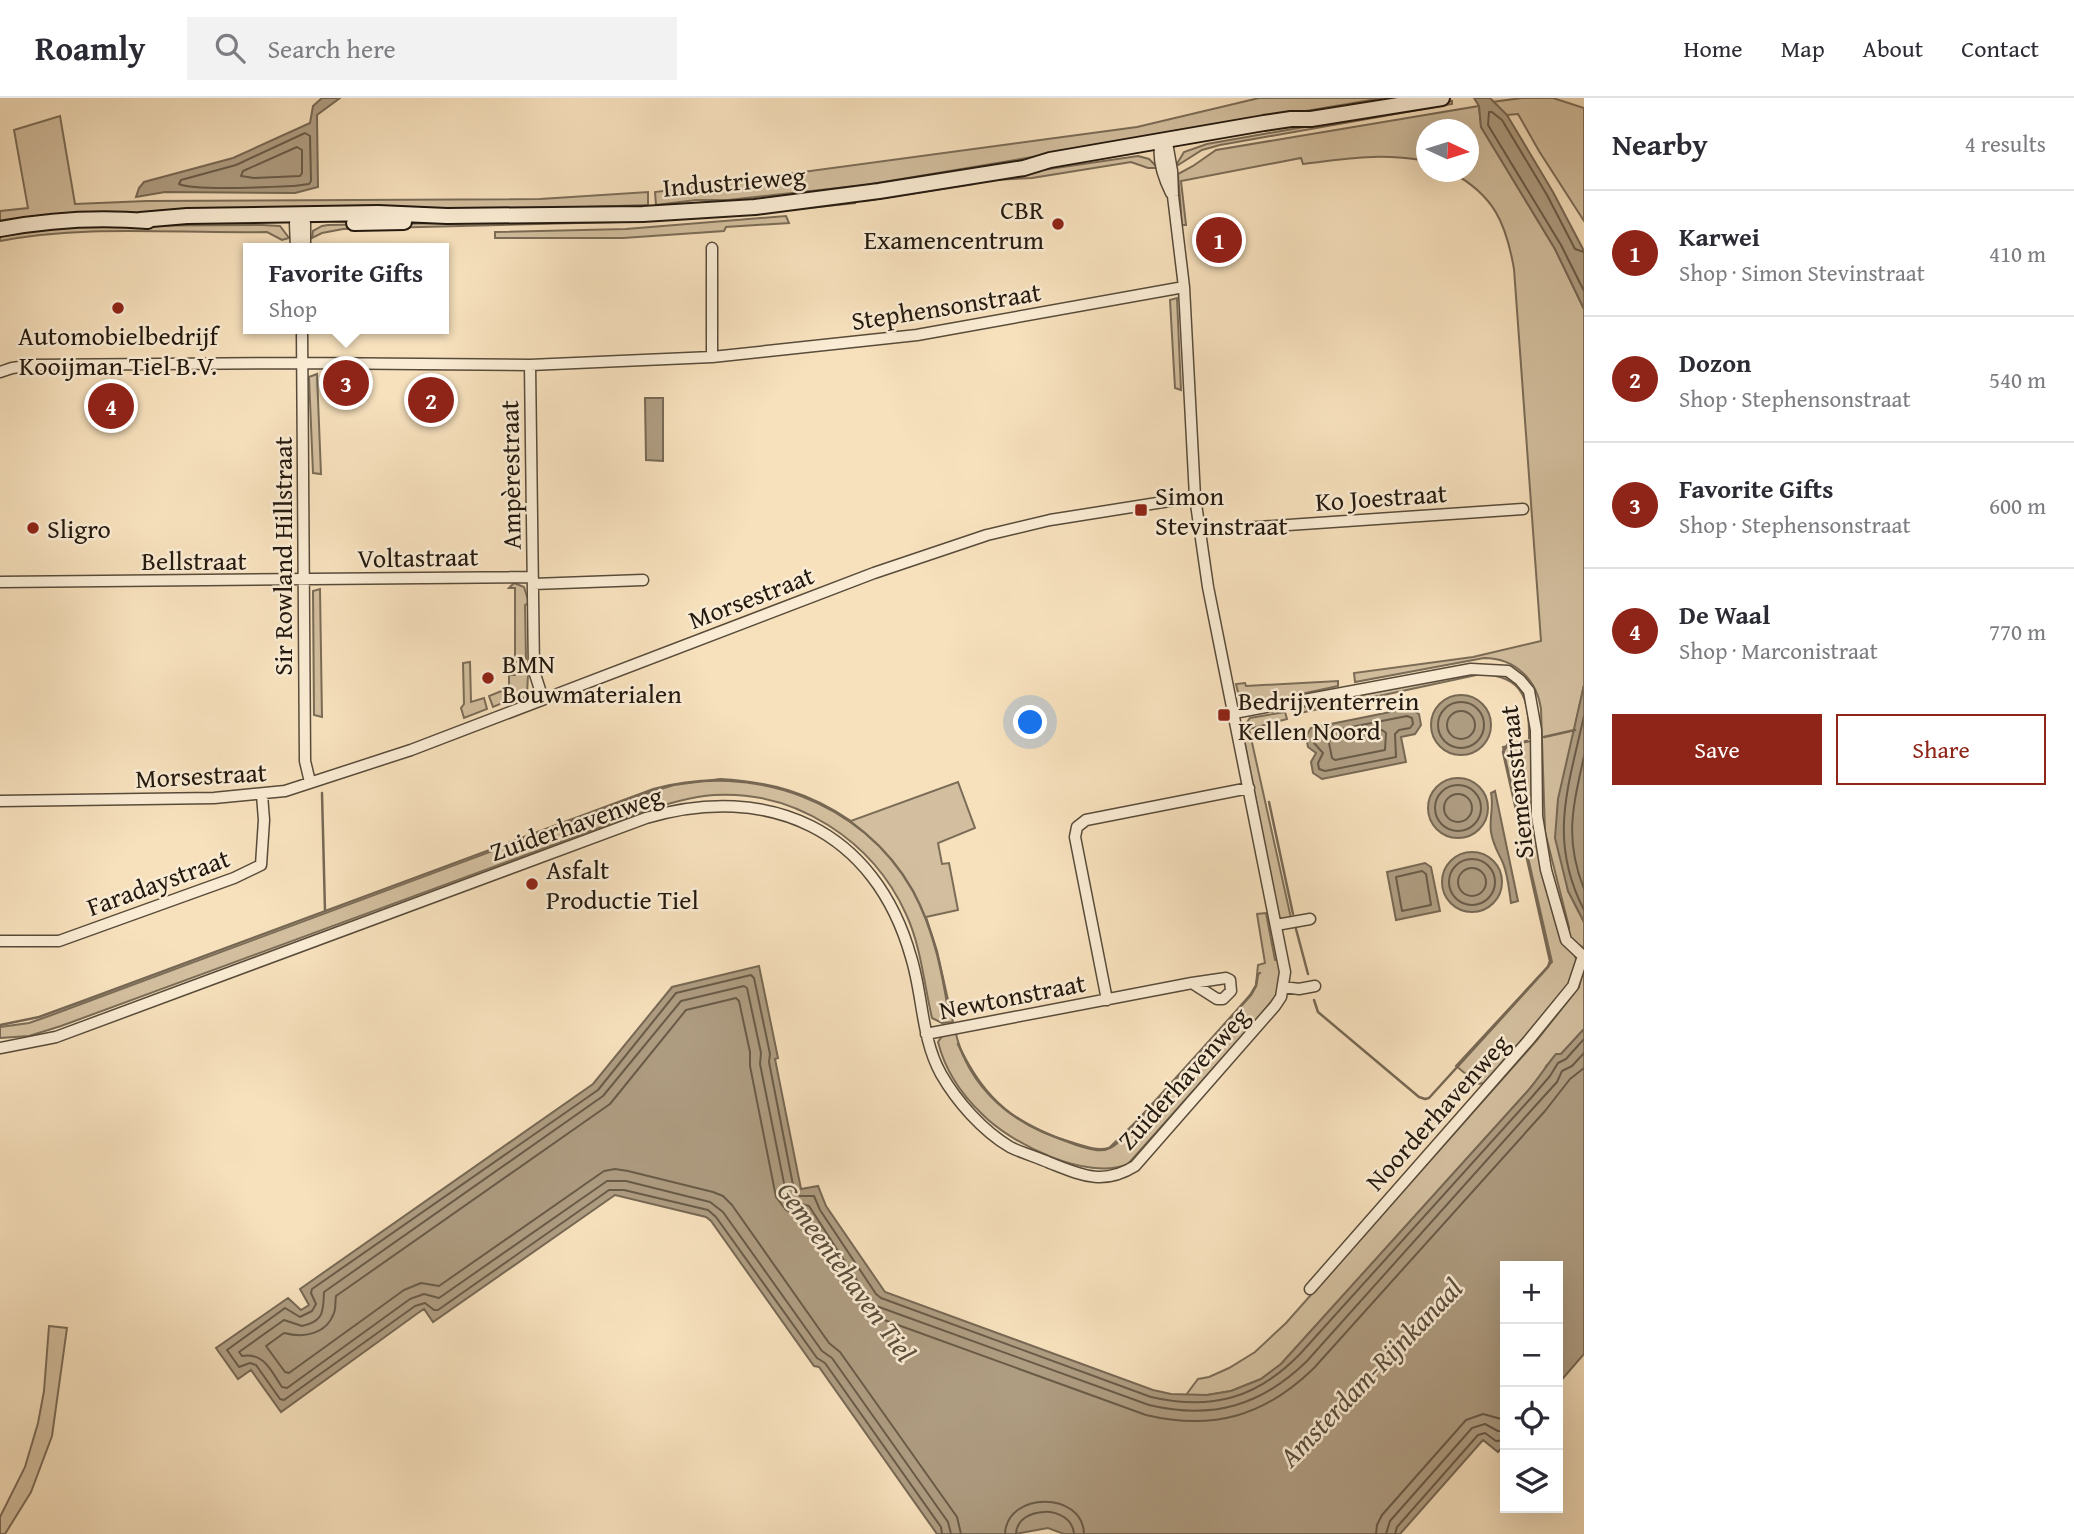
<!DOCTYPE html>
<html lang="en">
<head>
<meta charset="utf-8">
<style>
  body { margin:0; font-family:"Gentium Book Plus",serif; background:#f2f2f3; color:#2b2b33 }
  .controls { position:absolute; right:21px; bottom:21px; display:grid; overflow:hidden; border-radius:0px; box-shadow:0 7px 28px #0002 }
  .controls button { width:63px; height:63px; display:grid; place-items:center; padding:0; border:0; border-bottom:2px solid #e1e1e2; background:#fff; color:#2b2b33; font:35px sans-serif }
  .compass { position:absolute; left:1416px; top:21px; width:63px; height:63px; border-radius:50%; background:#fff; box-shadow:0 7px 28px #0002; rotate:94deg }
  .you { position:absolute; left:1031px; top:625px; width:24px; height:24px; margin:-18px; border:5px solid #fff; border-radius:50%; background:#1a73e8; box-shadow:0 0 0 10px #1a73e833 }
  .badge { display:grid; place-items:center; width:46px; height:46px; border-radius:50%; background:#8f2418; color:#fff; font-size:23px; font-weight:700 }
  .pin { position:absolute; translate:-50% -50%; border:4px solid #fff; box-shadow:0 2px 7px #0006 }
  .popup { position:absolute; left:243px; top:145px; width:206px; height:91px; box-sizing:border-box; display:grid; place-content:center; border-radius:0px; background:#fff; filter:drop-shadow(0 2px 5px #0005); font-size:23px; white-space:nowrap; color:#7c7c81 }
  .popup b { font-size:26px; color:#2b2b33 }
  .popup::after { content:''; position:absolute; left:50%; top:100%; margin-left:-14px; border:14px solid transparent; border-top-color:#fff }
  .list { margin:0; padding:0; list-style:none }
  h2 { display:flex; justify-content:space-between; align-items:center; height:91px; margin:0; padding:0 28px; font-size:30px }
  h2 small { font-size:23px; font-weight:400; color:#7c7c81 }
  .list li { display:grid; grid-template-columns:46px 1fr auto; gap:21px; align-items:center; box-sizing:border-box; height:126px; padding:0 28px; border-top:2px solid #e1e1e2 }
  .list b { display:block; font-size:26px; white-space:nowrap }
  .list p { margin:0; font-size:23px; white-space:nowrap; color:#7c7c81 }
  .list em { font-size:23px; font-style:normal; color:#7c7c81 }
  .actions { display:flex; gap:14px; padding:21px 28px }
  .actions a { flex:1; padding:16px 0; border:2px solid #8f2418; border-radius:0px; text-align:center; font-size:24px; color:#8f2418 }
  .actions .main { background:#8f2418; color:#fff }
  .icon { flex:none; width:38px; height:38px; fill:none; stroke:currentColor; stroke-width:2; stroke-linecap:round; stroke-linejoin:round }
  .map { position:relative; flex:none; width:1584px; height:1436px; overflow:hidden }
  header { display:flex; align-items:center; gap:42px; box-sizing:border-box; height:98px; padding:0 35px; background:#fff; border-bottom:2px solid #e1e1e2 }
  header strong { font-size:33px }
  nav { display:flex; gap:38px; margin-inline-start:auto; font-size:24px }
  .search { width:490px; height:63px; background:#f2f2f3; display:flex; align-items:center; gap:18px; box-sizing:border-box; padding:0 24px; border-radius:0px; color:#7c7c81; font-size:26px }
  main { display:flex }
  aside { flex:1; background:#fff }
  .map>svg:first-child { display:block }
</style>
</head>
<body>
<header>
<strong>Roamly</strong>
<div class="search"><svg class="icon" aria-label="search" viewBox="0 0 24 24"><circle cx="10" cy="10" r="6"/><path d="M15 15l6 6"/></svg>Search here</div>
<nav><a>Home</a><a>Map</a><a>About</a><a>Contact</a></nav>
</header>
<main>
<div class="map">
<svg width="1584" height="1436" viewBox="0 0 1584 1436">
  <rect width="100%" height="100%" fill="#f7e1bd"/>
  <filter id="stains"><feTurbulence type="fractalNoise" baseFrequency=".00286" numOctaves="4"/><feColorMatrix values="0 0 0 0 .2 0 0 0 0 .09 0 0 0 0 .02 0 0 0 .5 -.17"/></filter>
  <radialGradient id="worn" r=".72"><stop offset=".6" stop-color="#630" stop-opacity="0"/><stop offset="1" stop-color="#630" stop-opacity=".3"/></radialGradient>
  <path fill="#d3bf9f" stroke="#7b6c57" stroke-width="2" d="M 1259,0 L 1383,0 L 866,87 L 728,102 L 696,102 L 656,107 L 655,94 L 1137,29 Z
    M 1522,0 L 1553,0 L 1584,10 L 1584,123 L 1539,53 L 1518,16 L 1507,17 L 1492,4 Z
    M 1452,3 L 1452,6 L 1220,47 L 1202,52 L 1175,69 L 1184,54 L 1207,46 Z
    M 1479,8 L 1481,29 L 1555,151 L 1584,211 L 1584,587 L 1557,713 L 1568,793 L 1584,824 L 1584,850 L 1569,841 L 1569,829 L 1545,734 L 1541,611 C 1537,582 1515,560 1484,560 L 1355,584 L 1354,575 L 1473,559 L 1541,543 L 1514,171 C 1506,125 1494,97 1451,74 L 1468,74 L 1468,32 L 1426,32 L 1426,63 C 1381,55 1348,60 1303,66 L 1301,60 L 1181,83 L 1186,127 L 1182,127 L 1178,76 L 1193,68 L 1216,52 Z
    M 60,18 L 75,106 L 147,103 L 540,101 L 648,94 L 648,107 L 521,111 L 202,113 L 114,115 L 0,124 L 0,113 L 28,110 L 14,32 Z
    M 1138,58 L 1149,61 L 1158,70 L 1148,70 L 1131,64 L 1032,80 L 974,83 L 974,86 L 864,103 L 863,98 Z
    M 854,100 L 855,105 L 731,118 L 666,120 L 620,124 L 343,131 L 322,135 L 312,140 L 313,133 L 322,128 L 328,127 L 451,125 Z
    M 786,118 L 789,125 L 726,129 L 724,133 L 623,140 L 495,140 L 495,134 L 626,131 Z
    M 262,127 L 280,128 L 289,140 L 282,142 L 267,134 C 178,136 88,126 0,143 L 0,137 L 74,128 Z
    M 1177,200 L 1181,292 L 1175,290 L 1170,202 Z
    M 317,276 L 321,376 L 313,375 L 309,279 Z
    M 514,485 L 524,489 L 529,505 L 525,507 L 526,561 L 523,564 L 515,564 L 515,490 L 509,490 Z
    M 320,491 L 322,619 L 314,617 L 313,493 Z
    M 470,564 L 471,604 L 484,600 L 487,611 L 464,620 L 461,610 L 464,606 L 463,565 Z
    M 1480,573 C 1527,577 1528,596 1532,638 L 1529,640 C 1529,603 1525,578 1481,576 L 1295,616 L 1293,612 L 1316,606 Z
    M 515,574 L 528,576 L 527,597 L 523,601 L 514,600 L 493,609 L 489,598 L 509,590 L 509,577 L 515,577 Z
    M 1338,583 L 1338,588 L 1250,607 L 1241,607 L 1236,586 L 1245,585 L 1246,588 Z
    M 1285,614 L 1287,621 L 1249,631 L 1291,820 L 1279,821 L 1242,631 L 1250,620 Z
    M 1531,643 L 1532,705 L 1536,744 L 1577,864 L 1569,886 L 1562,896 L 1484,985 L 1478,986 L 1456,968 L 1552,864 L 1504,655 L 1503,649 Z
    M 720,681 C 771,684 808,694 851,723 L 958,684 L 975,730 L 938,745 L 942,766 L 949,765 L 958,812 L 926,819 L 937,853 L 953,924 L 942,925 L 932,920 C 924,886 921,848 906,816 C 873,743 796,692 714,697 C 688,699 662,707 637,716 L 61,928 L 29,938 L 0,940 L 0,929 L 29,925 L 49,918 L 654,693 L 674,687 Z
    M 1266,815 L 1275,862 L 1283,861 L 1285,882 L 1275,899 L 1258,920 L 1128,1066 C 1088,1084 1010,1045 982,1016 C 961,996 945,972 938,944 L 945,934 L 955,932 C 968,991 1015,1029 1071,1044 C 1084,1048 1096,1053 1109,1050 L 1152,1008 L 1250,897 L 1256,887 L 1258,867 L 1265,865 L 1257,816 Z
    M 1584,867 L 1584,931 L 1561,956 L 1546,968 L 1545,974 L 1281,1266 L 1261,1281 L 1231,1293 L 1207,1297 L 1186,1297 L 1198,1281 L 1209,1279 L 1229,1270 L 1255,1254 L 1286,1225 L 1537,942 L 1579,889 Z
    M 49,1228 L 67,1230 L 52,1338 L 31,1394 L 5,1436 L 0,1436 L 0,1419 L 25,1369 L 38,1325 L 44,1293 Z"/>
  <path fill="#af9d82" stroke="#776854" stroke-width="2" d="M 322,0 L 340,0 L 317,17 L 318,89 L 295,95 L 165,94 L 136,99 L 139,90 L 144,84 L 233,60 L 310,25 L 313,8 Z
    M 1474,0 L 1490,0 L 1507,17 L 1553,94 L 1584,153 L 1584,211 L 1555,151 L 1481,29 L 1479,8 Z
    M 645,300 L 663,300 L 663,363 L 646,362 Z
    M 1584,587 L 1584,824 L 1568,793 L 1555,740 L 1558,701 Z
    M1431 627a30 30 0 1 1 60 0a30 30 0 1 1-60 0Z
    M 1410,610 L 1419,616 L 1421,627 L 1415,636 L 1401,639 L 1406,664 L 1322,681 L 1313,675 L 1311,664 L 1316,655 L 1308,649 L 1306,638 L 1311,630 Z
    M1428 710a30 30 0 1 1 60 0a30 30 0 1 1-60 0Z
    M 1495,693 L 1518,803 L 1511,805 C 1509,792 1508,777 1503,765 C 1498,754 1493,747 1491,734 C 1489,721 1494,708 1491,695 Z
    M1442 784a30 30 0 1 1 60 0a30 30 0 1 1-60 0Z
    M 1425,765 L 1431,769 L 1440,813 L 1396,822 L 1387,774 Z
    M 759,868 L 778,960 L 775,961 L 801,1091 L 818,1088 L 826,1108 L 885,1194 L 1153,1292 L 1171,1296 L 1207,1297 L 1231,1293 L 1261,1281 L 1281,1266 L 1525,996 C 1537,983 1545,969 1556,956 L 1561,956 L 1584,931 L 1584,1256 L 1558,1286 L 1558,1168 L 1505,1168 L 1505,1346 L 1498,1354 L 1483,1342 L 1400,1436 L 1064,1436 L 1048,1430 L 1015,1436 L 937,1436 L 819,1269 L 814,1268 L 711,1123 L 706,1119 L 615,1097 L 433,1224 L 424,1211 L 418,1215 L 281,1314 L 251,1272 L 238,1281 L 216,1250 L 288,1200 L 301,1212 L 309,1207 L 300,1191 L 593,986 L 672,889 Z"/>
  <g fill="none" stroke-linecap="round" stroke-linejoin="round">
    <path stroke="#695b48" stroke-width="2" d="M 305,35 L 310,38 L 311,83 L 309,86 L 294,88 C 273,89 194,93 179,86 L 181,82 L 236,67 Z
      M 297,49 L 302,52 L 302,75 L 300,78 L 254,80 L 241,78 L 243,73 Z
      M 1584,154 L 1575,151 L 1547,97 L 1502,22 L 1492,14 L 1489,14 L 1488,27 L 1561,147 L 1584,193
      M1438 627a23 23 0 1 1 46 0a23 23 0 1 1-46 0Z
      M1447 627a14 14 0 1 1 28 0a14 14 0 1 1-28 0Z
      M 1407,618 L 1412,620 L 1413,626 L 1410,630 L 1399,632 L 1395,636 L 1396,659 L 1325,673 L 1319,671 L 1318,665 L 1323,655 L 1314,645 L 1316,636 Z
      M 1584,618 C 1568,690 1548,742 1584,812
      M 1382,632 L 1386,635 L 1385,652 L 1335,662 L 1332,660 L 1329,645 L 1330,642 Z
      M 1584,658 C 1573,709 1564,740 1584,791
      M1435 710a23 23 0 1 1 46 0a23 23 0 1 1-46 0Z
      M1444 710a14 14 0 1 1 28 0a14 14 0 1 1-28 0Z
      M1449 784a23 23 0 1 1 46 0a23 23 0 1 1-46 0Z
      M1458 784a14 14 0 1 1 28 0a14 14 0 1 1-28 0Z
      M 1422,773 L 1426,776 L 1431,807 L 1402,813 L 1396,779 Z
      M 942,1436 L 941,1429 L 825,1265 L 817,1260 L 716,1119 L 708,1112 L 624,1092 L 609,1092 L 438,1212 L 434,1212 L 425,1205 L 415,1208 L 284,1302 L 280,1301 L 256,1267 L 250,1265 L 239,1269 L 227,1252 L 285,1210 L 300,1219 L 312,1213 L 316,1206 L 311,1195 L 312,1191 L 598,992 L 676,895 L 751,877 L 754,880 L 770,956 L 769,964 L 794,1092 L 800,1098 L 814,1098 L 820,1112 L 876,1196 L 881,1200 L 1151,1299 C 1212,1313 1257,1300 1300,1256 L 1531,1000 L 1550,978 L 1558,965 L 1566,961 L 1584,941
      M 951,1436 L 948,1424 L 832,1260 L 822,1253 L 723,1114 L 710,1104 L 626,1083 L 607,1083 L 439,1200 L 424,1196 L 410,1201 L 287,1290 L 282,1289 C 271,1273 264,1254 242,1258 L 239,1254 L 284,1222 L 302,1228 C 325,1223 323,1212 324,1194 L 603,998 L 681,903 L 744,888 L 747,890 L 761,955 L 760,966 L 786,1095 L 794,1104 L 809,1108 L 871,1204 L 879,1209 L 1149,1307 C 1212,1322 1261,1308 1307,1263 L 1537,1006 L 1557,984 L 1562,973 L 1572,968 L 1584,955
      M 961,1436 L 957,1419 L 840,1254 L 829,1245 L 732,1107 L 723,1098 L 713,1094 L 628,1073 L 615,1071 L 604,1073 L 439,1188 L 421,1185 L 404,1192 L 289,1275 L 285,1274 L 266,1248 L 284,1235 C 303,1240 326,1237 334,1215 C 336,1210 335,1203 336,1198 L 610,1006 L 686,912 L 736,900 L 739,903 L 750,954 L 750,968 L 776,1099 L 786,1112 L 802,1118 L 864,1212 L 876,1219 L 1146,1317 C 1213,1333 1265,1318 1314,1270 L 1545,1013 L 1570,981 L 1584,970
      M 1005,1436 C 1007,1393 1083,1393 1084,1436
      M 1016,1436 C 1017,1407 1072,1406 1074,1436
      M 1376,1436 L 1377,1427 L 1382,1417 L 1466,1322 L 1483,1316 L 1505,1322
      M 1386,1436 L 1390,1423 L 1472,1330 L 1485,1326 L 1498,1333 L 1505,1333
      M 1395,1436 L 1397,1429 L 1478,1337 L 1485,1335 L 1496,1343 L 1505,1342"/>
    <path stroke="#776854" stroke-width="2.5" d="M 1544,639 L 1575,632
      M 322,695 L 325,813
      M 1269,704 L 1293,816
      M 1296,831 L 1308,876
      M 1314,902 L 1318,914 L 1419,999 L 1425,1001 L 1429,1000 L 1548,869 L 1550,863 L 1503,654 L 1508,646 L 1527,643
      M 0,927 L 39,919 L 83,903 L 654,691 C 752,664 862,702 913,793 C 934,832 942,873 949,916
      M 958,946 C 985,1005 1017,1027 1077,1047 C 1092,1051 1104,1057 1117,1045 L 1251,897 L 1256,888 L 1258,876 L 1260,875"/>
    <defs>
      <path id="street" d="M 1161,43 C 1157,59 1163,79 1171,95
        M 296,150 L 295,125 L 301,116 L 305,125 L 305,150
        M 712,150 L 712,259
        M 302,231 L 305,663 L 310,684
        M 530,267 L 534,573 L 543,601
        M 0,274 L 12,270 L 34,267 L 301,265 L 530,267 L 712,259 L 917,237 L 1184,189
        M 1199,433 L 1523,411
        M 0,484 L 532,479
        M 533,486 L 643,482
        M 1234,615 L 1471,571 L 1508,573 L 1520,582 L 1529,593 L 1536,632 L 1537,718 L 1546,772 L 1566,842 L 1583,858
        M 0,703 L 214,700 L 285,693 L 411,652 L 874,475 L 987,437 L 1050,422 L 1195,399
        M 1276,827 L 1310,821
        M 0,843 L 59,843 L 234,780 L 261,767 L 264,722 L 262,697
        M 1283,889 L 1299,891 L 1315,888
        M 1107,902 L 1075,739 L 1077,729 L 1086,722 L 1249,690
        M 926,936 L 1192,885 L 1217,901 L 1223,901 L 1231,893 L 1230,882 L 1226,880 L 1192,885
        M 0,950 L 56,939 L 646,720 C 768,684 875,731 911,859 C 923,897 921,940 941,976 C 957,1004 983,1033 1010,1049 C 1022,1055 1037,1059 1050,1065 C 1081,1077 1103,1088 1135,1068 L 1275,908 L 1281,899 L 1285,874 L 1208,489 L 1195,399 L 1184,189 L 1173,98 L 1172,73 L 1168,50 L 1161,43
        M 1310,1191 L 1528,943 L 1573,888 L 1583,858"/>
      <path id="secondary" d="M 140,122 L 187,118 L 378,115 L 447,118 L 643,116 L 755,109 L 879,93 L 1024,70 L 1050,62 L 1264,25 L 1291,21 L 1311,21 L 1442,0
        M 354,125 L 404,124
        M 0,131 C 48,122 99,119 148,123"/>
    </defs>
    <use href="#street" stroke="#584b3a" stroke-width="13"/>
    <use href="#secondary" stroke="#23190f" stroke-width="18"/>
    <use href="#street" stroke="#faecd4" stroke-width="10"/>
    <use href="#secondary" stroke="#faecd4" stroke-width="14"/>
  </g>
  <g fill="#8f2418" stroke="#faecd4" stroke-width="2.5">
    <circle cx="1058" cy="126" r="7"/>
    <circle cx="118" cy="210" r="7"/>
    <rect x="1134" y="405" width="14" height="14" rx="3.5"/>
    <circle cx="33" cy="430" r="7"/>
    <circle cx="488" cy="580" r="7"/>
    <rect x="1217" y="610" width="14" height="14" rx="3.5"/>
    <circle cx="532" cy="786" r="7"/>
  </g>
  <g text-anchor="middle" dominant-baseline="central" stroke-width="5" stroke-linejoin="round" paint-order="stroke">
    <g font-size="26" fill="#23190f" stroke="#faecd4">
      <text transform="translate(734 83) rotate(-5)">Industrieweg</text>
      <text transform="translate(946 208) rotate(-9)">Stephensonstraat</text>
      <text transform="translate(510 377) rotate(-91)">Ampèrestraat</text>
      <text transform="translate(1381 399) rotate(-4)">Ko Joestraat</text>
      <text transform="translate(282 458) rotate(-90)">Sir Rowland Hillstraat</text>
      <text transform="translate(418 459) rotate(-1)">Voltastraat</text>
      <text x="194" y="462">Bellstraat</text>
      <text transform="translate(751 499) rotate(-21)">Morsestraat</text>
      <text transform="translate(201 677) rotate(-3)">Morsestraat</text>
      <text transform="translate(1516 684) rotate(-96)">Siemensstraat</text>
      <text transform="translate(576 725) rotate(-19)">Zuiderhavenweg</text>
      <text transform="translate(158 784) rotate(-20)">Faradaystraat</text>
      <text transform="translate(1012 898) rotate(-11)">Newtonstraat</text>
      <text transform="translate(1183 980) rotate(-48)">Zuiderhavenweg</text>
      <text transform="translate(1437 1014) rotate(-48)">Noorderhavenweg</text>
    </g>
    <g font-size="26" fill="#23190f" stroke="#faecd4" text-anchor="start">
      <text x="1044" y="111" text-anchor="end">CBR<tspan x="1044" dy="30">Examencentrum</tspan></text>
      <text x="118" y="237" text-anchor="middle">Automobielbedrijf<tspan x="118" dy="30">Kooijman Tiel B.V.</tspan></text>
      <text x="1155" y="397">Simon<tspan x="1155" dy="30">Stevinstraat</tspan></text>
      <text x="47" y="430">Sligro</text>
      <text x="502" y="565">BMN<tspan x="502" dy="30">Bouwmaterialen</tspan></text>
      <text x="1238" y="602">Bedrijventerrein<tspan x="1238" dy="30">Kellen Noord</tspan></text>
      <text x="546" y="771">Asfalt<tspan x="546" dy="30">Productie Tiel</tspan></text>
    </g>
    <g font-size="28" font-style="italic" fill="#5b4e3d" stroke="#faecd4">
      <text transform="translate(847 1173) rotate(54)">Gemeentehaven Tiel</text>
      <text transform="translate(1370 1274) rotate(-46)">Amsterdam-Rijnkanaal</text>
    </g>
  </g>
  <rect width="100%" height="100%" filter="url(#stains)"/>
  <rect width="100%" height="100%" fill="url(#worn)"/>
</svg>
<div class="controls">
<button>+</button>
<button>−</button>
<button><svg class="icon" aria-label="locate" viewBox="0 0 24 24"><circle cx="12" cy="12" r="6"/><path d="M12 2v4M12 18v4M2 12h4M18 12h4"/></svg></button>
<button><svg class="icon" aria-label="layers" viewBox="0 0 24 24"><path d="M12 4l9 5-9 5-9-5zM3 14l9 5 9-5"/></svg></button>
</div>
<svg class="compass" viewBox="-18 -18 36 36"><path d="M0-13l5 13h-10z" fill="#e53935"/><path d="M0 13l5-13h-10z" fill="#7c7c81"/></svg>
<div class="you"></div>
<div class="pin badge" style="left:1219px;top:142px">1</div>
<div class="pin badge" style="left:431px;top:302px">2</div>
<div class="pin badge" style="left:346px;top:285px">3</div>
<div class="popup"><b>Favorite Gifts</b>Shop</div>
<div class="pin badge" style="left:111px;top:308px">4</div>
</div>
<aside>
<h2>Nearby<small>4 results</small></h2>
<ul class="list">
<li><span class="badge">1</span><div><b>Karwei</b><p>Shop · Simon Stevinstraat</p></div><em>410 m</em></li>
<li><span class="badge">2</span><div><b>Dozon</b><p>Shop · Stephensonstraat</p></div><em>540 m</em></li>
<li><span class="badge">3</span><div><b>Favorite Gifts</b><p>Shop · Stephensonstraat</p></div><em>600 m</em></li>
<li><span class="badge">4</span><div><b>De Waal</b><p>Shop · Marconistraat</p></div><em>770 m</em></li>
</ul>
<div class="actions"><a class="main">Save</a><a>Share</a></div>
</aside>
</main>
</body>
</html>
